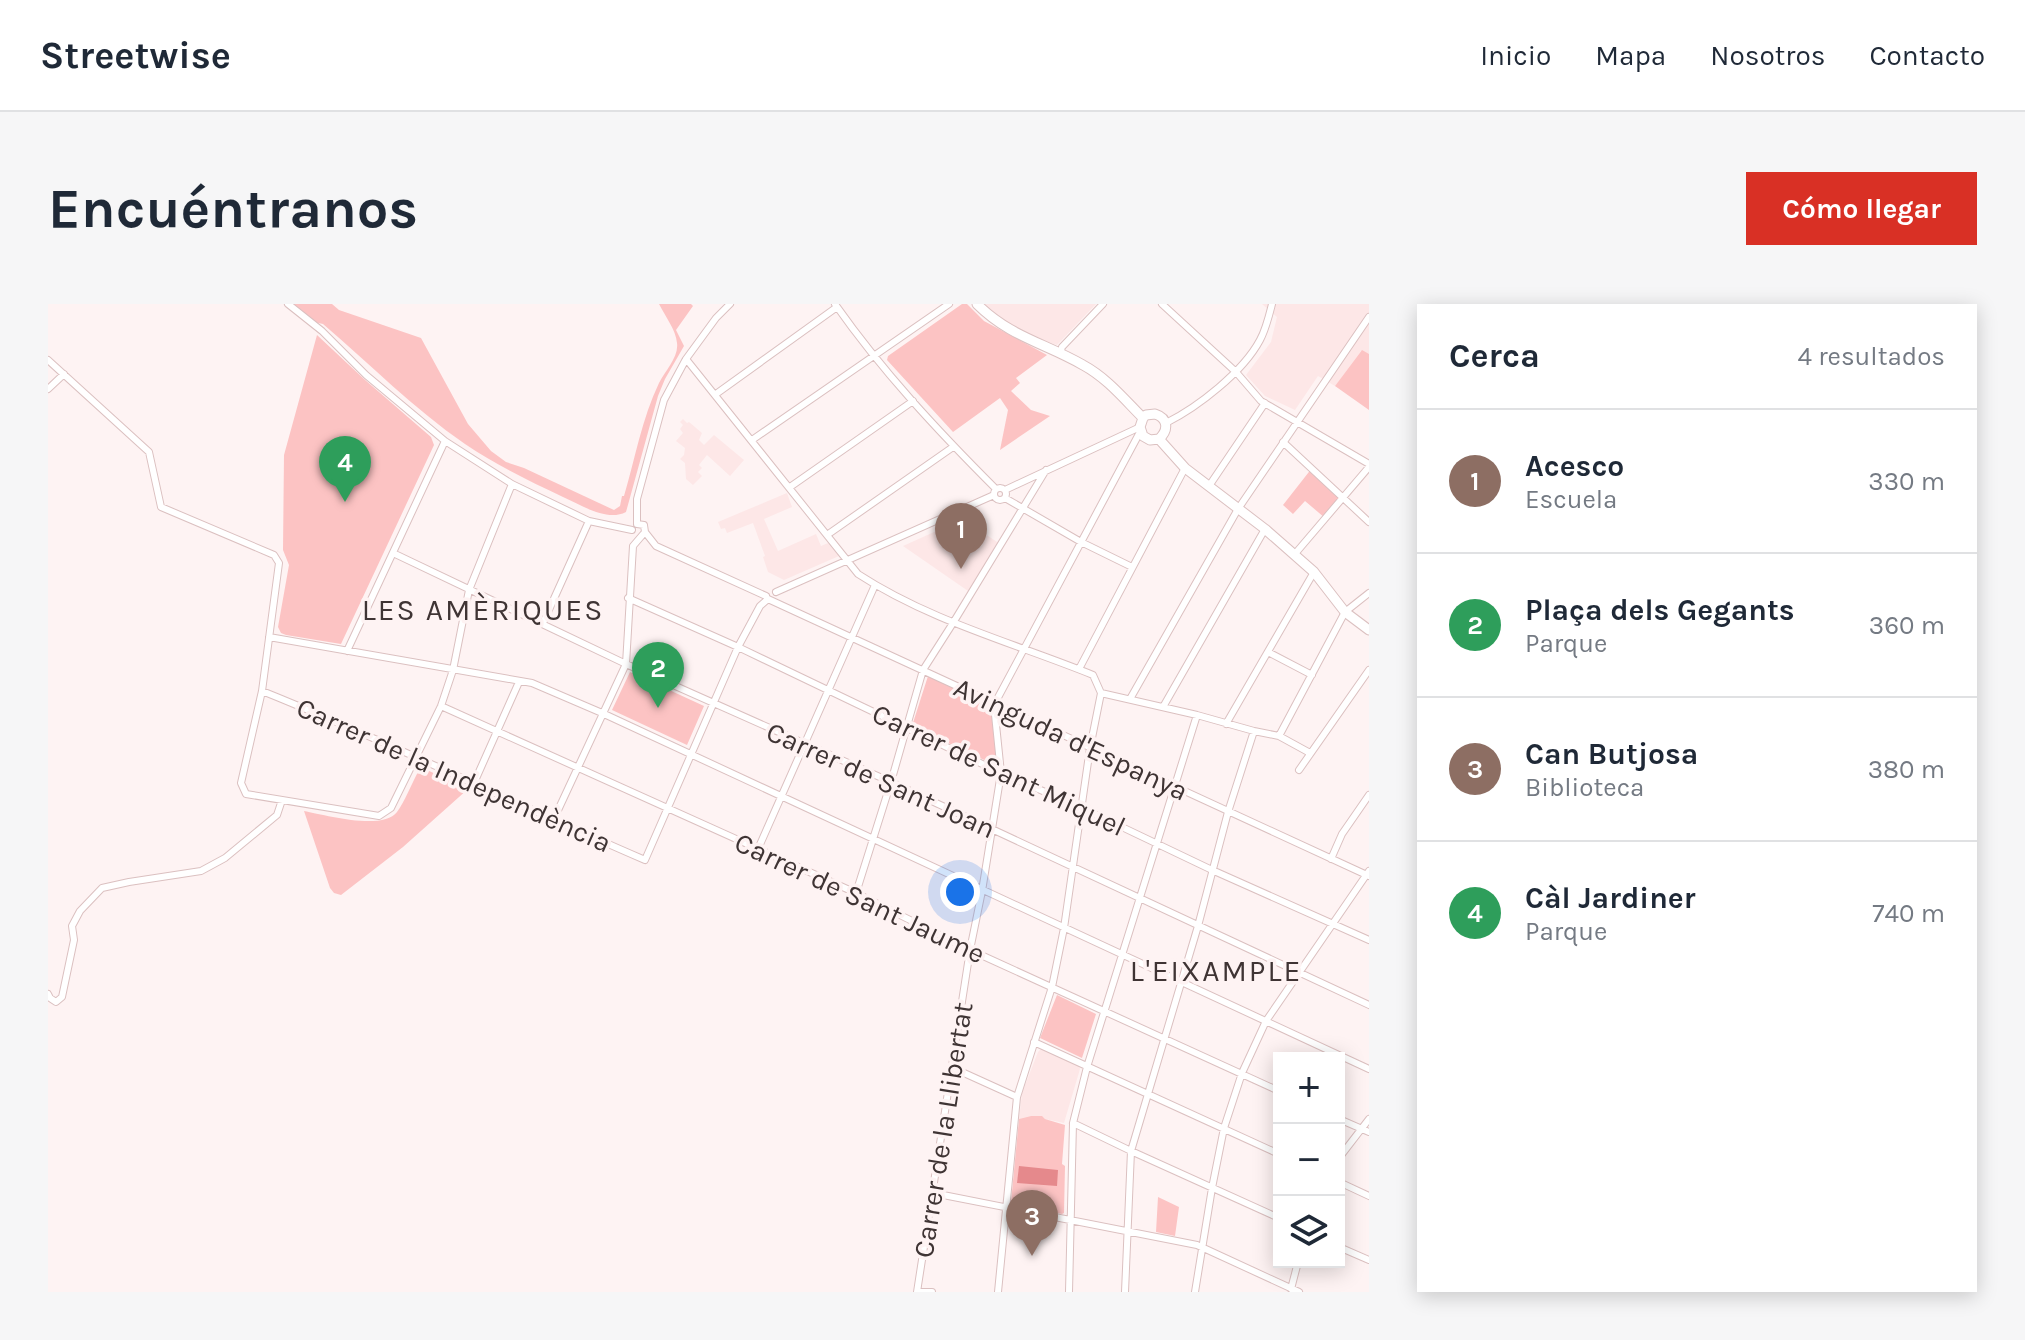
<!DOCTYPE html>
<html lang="es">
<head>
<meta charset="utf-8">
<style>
  body { margin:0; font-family:Karla,sans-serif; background:#f6f6f7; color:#1f2937 }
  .controls { position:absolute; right:24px; bottom:24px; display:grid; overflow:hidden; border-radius:0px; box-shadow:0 4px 20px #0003 }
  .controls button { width:72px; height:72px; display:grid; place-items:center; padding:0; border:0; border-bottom:2px solid #e0e1e3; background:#fff; color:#1f2937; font:40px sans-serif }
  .you { position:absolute; left:912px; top:588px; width:28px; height:28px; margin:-20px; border:6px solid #fff; border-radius:50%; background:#1a73e8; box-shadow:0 0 0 12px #1a73e833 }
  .badge { display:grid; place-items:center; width:52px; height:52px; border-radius:50%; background:#d93025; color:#fff; font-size:26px; font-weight:700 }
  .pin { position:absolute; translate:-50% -66px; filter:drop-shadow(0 2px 4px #0008) }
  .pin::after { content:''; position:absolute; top:42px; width:28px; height:24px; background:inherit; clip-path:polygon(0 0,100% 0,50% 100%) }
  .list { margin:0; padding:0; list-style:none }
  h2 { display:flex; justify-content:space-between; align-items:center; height:104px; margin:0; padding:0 32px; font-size:34px }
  h2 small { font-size:26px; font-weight:400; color:#747a83 }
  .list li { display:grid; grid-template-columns:52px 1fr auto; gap:24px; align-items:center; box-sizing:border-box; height:144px; padding:0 32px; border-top:2px solid #e0e1e3 }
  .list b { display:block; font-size:30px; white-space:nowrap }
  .list p { margin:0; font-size:26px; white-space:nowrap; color:#747a83 }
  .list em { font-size:26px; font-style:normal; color:#747a83 }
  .icon { flex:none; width:44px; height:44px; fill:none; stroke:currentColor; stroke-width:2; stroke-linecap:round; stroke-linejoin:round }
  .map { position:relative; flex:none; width:1321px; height:988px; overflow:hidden; border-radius:0px }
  header { display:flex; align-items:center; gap:48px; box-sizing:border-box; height:112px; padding:0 40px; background:#fff; border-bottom:2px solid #e0e1e3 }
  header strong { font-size:38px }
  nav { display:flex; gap:44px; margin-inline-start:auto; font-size:28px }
  .intro { display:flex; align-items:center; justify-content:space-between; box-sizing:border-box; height:192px; padding:0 48px }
  h1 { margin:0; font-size:56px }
  .button { padding:20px 36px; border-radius:0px; background:#d93025; color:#fff; font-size:28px; font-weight:700 }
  main { display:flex; gap:48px; padding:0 48px }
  aside { flex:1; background:#fff; border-radius:0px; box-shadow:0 4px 20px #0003 }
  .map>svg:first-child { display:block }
</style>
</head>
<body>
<header>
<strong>Streetwise</strong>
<nav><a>Inicio</a><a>Mapa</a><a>Nosotros</a><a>Contacto</a></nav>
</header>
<div class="intro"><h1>Encuéntranos</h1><a class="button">Cómo llegar</a></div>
<main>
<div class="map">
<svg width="1321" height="988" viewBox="0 0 1321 988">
  <rect width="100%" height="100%" fill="#fef3f3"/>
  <path fill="#fde7e7" d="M 936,0 L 1048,0 L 1009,41 L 977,30 L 948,12 Z
    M 1214,0 L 1321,0 L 1321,50 L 1313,47 L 1287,82 L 1270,72 L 1247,106 L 1217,92 L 1198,71 L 1223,38 L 1229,13 Z
    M 635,115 L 639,119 L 641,118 L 654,129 L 651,136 L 656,141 L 666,131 L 696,156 L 682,172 L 659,151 L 651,161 L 654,164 L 650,168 L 654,172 L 645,181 L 638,175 L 637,159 L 632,155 L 636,151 L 637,144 L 628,137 L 635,129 L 632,125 L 635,121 L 632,118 Z
    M 739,189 L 744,203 L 716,215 L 730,247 L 768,230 L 773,242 L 780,239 L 791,252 L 736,276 L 720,268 L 715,253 L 717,252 L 705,219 L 679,229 L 677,224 L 673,225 L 670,218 Z
    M 915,215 L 952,240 L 923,289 L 855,242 Z
    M 993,745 L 1031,762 L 1032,765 L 1016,819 L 983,812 L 971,815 L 974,789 L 990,748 Z"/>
  <path fill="#fcc3c3" d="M 245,0 L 284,0 L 291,6 L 373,34 L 420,120 L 443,147 L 458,158 L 476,164 L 566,206 L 572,202 L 574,192 L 576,192 C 587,155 594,114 611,79 C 617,67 631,53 629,39 C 628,26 617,12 611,0 L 643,0 L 645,2 L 628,26 L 636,42 L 617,75 L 610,92 L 578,208 C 559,218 533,201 515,193 C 481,177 448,161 417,140 C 366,105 322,60 275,20 L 266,18 Z
    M 914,0 L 919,0 L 936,17 L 999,51 L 968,74 L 972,79 L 963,87 L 983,106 L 1002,112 L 952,146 L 960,106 L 952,94 L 905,128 L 839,56 L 840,52 Z
    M 269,31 L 316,75 L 383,133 L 386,141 L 293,340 L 238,331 L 233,329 L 230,323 L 241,261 L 235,246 L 236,151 Z
    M 1314,46 L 1321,50 L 1321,106 L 1287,82 Z
    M 1264,164 L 1295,193 L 1277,214 L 1257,197 L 1245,210 L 1235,201 Z
    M 582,368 L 656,402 L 639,441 L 564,406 Z
    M 880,372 L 944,403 L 949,462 L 864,422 Z
    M 379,466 L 420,485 L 355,543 L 293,591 L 286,589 L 282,584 L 256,507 C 277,511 335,527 349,508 C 357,497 363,481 370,468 Z
    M 1009,691 L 1048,710 L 1034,754 L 992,734 Z
    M 983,812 L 994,812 L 997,815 L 1017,821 L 1014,860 L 1017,862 L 1016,909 L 1014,910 L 967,900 L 963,898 L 971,815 Z
    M 1110,893 L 1131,903 L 1127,932 L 1108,928 Z"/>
  <path fill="#e5898c" d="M 971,862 L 1010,866 L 1009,882 L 969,879 Z"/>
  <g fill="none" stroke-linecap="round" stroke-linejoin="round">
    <defs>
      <path id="street" d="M 240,0 L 274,27 L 318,71 L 397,137 L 464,180 L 541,217 L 584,226
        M 787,0 C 834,67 890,127 948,185
        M 1114,0 L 1188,68 L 1213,97 L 1321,160
        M 1012,50 L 1014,43 L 1055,0
        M 638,55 L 810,270 C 882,317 966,339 1045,371 L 1053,389 L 1042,444 L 1016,624 L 1004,683 L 969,793 L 950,988
        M 0,56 L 101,148 L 113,203 L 226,251 L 231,259 L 214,387 L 193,479 L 198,490 L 331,512 L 343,504 L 393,402 L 405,366 L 421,286 L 464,180
        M 0,85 L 16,70
        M 668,90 L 789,3
        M 1118,119 C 1150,103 1195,68 1212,36 C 1218,25 1221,12 1224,0
        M 704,136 L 901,0
        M 1235,138 L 1321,218
        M 1161,182 L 1217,99
        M 742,183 L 865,97
        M946 190a6 6 0 1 1 12 0a6 6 0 1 1-12 0Z
        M 957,186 L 1092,123
        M 957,194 L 1033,238 L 1084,263
        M 589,220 L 589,195 L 616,96 L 638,55 L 668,14 L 682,0
        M 589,220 L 596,221 L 597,228 L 608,242 L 718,292
        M 779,231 L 905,143
        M 345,249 L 578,360 L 843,478 L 1321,701
        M 1246,251 L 1321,163
        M 728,288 L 946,191
        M 580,294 L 690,343 L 953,469 L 1032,503 L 1164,566 L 1321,636
        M 720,295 L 1321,572
        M 495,319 L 541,217
        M 221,333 L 484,379 L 554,409 L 1321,765
        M 299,347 L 397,137
        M 1220,348 L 1264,371
        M 1031,365 L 1137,164
        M 214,387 C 344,439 469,501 597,556 L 690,343 L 712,302 L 720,295
        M 1053,389 L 1149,411 L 1206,427 L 1231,432 L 1262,449
        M 1082,395 L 1190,205 L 1321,13
        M 393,402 L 808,589 L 922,646 L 1231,787
        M 1115,403 L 1217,225
        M 1178,420 L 1266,268
        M 1231,432 L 1297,308 L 1321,289
        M 1251,466 L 1321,366
        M 426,479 L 471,378
        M 505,517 L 578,360 L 585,242 L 597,228
        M 710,545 L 827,281
        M 1283,555 L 1294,530 L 1321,491
        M 808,589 L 843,478 L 875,366 L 905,319 L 998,166
        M 0,690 L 2,694 L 8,698 L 14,693 L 26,636 L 24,622 L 32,607 L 54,584 L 81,578 L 153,567 L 177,554 L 229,511 L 234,496
        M 986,738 L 1231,850
        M 905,764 L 969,793
        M 1291,815 L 1321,828
        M 1025,819 L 1083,847 L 1231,914
        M 1291,854 L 1321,815
        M 1291,878 L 1321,892
        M 885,889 L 1149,941 L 1251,988
        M 1291,943 L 1321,956
        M 1243,985 L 1250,958
        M 869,988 L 922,646 L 934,587 L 953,469 L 946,401 L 1092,128
        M 869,988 L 884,988
        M 1021,988 L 1025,819 L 1039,763 L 1149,411
        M 1077,988 L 1083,847 L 1150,622 L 1180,508 L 1206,427
        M 1147,988 L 1164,884 L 1176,824 L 1194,769 L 1218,717 L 1321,567"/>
      <path id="secondary" d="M 929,0 C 962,33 997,39 1035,61 C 1059,74 1076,95 1095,114
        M 1095,114 L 1098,111 L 1107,110 C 1120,114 1121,126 1111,135
        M 1095,114 L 1092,123 L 1095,132 L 1102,136 L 1111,135
        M 1111,135 L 1137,164 L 1217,225 L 1266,268 L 1297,308 L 1321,326"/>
    </defs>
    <use href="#street" stroke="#dbc0c0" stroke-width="8"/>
    <use href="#secondary" stroke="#dbc0c0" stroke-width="11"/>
    <use href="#street" stroke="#fff" stroke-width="6"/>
    <use href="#secondary" stroke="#fff" stroke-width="9"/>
  </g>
  <g text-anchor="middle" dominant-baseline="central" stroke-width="7" stroke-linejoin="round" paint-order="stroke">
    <g font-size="28" fill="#3f3434" stroke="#fef3f3">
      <text transform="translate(1023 435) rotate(25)">Avinguda d'Espanya</text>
      <text transform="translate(951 466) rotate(25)">Carrer de Sant Miquel</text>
      <text transform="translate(406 471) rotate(24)">Carrer de la Independència</text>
      <text transform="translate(833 476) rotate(24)">Carrer de Sant Joan</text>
      <text transform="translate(812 594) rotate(25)">Carrer de Sant Jaume</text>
      <text transform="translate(895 826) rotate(-81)">Carrer de la Llibertat</text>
    </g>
    <g font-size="30" letter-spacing="2" fill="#3f3434" stroke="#fef3f3">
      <text x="435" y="306">LES AMÈRIQUES</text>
      <text x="1168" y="667">L'EIXAMPLE</text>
    </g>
  </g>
</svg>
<div class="controls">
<button>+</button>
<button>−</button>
<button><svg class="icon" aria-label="layers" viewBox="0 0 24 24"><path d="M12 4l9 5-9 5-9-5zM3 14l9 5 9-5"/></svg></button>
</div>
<div class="you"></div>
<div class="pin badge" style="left:913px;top:265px;background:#8d6e63">1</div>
<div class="pin badge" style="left:610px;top:404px;background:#2e9e5b">2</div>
<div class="pin badge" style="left:984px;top:952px;background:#8d6e63">3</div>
<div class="pin badge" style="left:297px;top:198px;background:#2e9e5b">4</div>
</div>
<aside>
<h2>Cerca<small>4 resultados</small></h2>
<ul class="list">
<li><span class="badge" style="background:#8d6e63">1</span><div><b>Acesco</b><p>Escuela</p></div><em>330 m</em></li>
<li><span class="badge" style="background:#2e9e5b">2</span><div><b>Plaça dels Gegants</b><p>Parque</p></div><em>360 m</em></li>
<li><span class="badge" style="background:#8d6e63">3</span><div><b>Can Butjosa</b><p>Biblioteca</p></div><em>380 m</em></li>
<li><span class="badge" style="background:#2e9e5b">4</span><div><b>Càl Jardiner</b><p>Parque</p></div><em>740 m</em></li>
</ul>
</aside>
</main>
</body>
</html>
